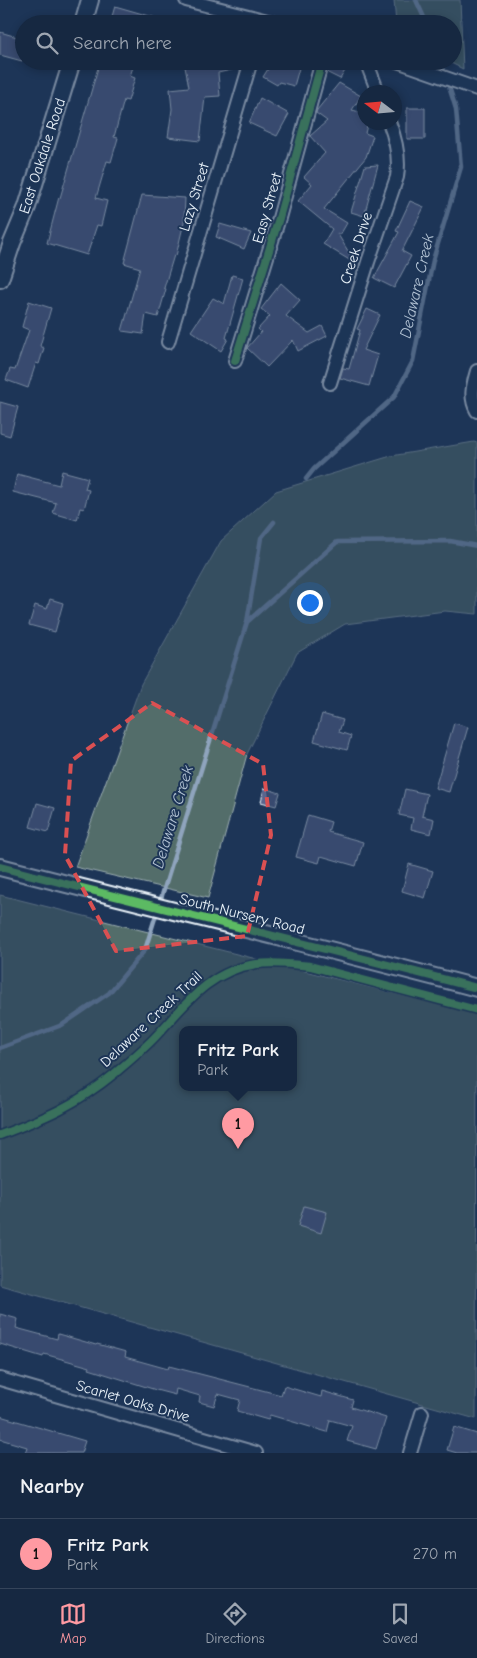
<!DOCTYPE html>
<html lang="en">
<head>
<meta charset="utf-8">
<style>
  body { margin:0; font-family:"Comic Neue",sans-serif; background:#1f3048; color:#f1f3f6 }
  .compass { position:absolute; left:357px; top:85px; width:45px; height:45px; border-radius:50%; background:#162841; box-shadow:0 2px 8px #0003; rotate:286deg }
  .you { position:absolute; left:309px; top:602px; width:18px; height:18px; margin:-12px; border:4px solid #fff; border-radius:50%; background:#1a73e8; box-shadow:0 0 0 8px #1a73e833 }
  .badge { display:grid; place-items:center; width:32px; height:32px; border-radius:50%; background:#ff9aa2; color:#111; font-size:16px; font-weight:700 }
  .pin { position:absolute; translate:-50% -41px; filter:drop-shadow(0 1px 2px #0008) }
  .pin::after { content:''; position:absolute; top:26px; width:18px; height:15px; background:inherit; clip-path:polygon(0 0,100% 0,50% 100%) }
  .popup { position:absolute; left:179px; top:1026px; width:118px; height:65px; box-sizing:border-box; display:grid; place-content:center; border-radius:10px; background:#162841; filter:drop-shadow(0 1px 4px #0005); font-size:16px; white-space:nowrap; color:#9ea6b1 }
  .popup b { font-size:19px; color:#f1f3f6 }
  .popup::after { content:''; position:absolute; left:50%; top:100%; margin-left:-10px; border:10px solid transparent; border-top-color:#162841 }
  .list { margin:0; padding:0; list-style:none }
  h2 { display:flex; justify-content:space-between; align-items:center; height:65px; margin:0; padding:0 20px; font-size:21px }
  h2 small { font-size:16px; font-weight:400; color:#9ea6b1 }
  .list li { display:grid; grid-template-columns:32px 1fr auto; gap:15px; align-items:center; box-sizing:border-box; height:70px; padding:0 20px; border-top:1px solid #35445a }
  .list b { display:block; font-size:19px; white-space:nowrap }
  .list p { margin:0; font-size:16px; white-space:nowrap; color:#9ea6b1 }
  .list em { font-size:16px; font-style:normal; color:#9ea6b1 }
  .icon { flex:none; width:28px; height:28px; fill:none; stroke:currentColor; stroke-width:2; stroke-linecap:round; stroke-linejoin:round }
  .map { position:relative; flex:none; width:477px; height:1453px; overflow:hidden }
  .search { position:absolute; background:#162841; box-shadow:0 2px 8px #0003; left:15px; right:15px; top:15px; height:55px; display:flex; align-items:center; gap:12px; box-sizing:border-box; padding:0 18px; border-radius:28px; color:#9ea6b1; font-size:19px }
  .sheet { height:135px; background:#162841 }
  nav { display:flex; justify-content:space-around; align-items:center; box-sizing:border-box; height:70px; border-top:1px solid #35445a; background:#162841; font-size:14px; color:#9ea6b1 }
  nav a { display:grid; justify-items:center; gap:2px }
  nav .on { color:#ff9aa2 }
  .map>svg:first-child { display:block }
</style>
</head>
<body>
<div class="map">
<svg width="477" height="1453" viewBox="0 0 477 1453">
  <rect width="100%" height="100%" fill="#1d3557"/>
  <filter id="ink" filterUnits="userSpaceOnUse"><feTurbulence type="fractalNoise" baseFrequency=".02" numOctaves="2"/><feDisplacementMap in="SourceGraphic" scale="10" xChannelSelector="R" yChannelSelector="G"/><feConvolveMatrix kernelMatrix="1 2 1 2 8 2 1 2 1" color-interpolation-filters="sRGB"/></filter>
  <g filter="url(#ink)">
    <path fill="#536d6a" stroke="#9eafb1" fill-rule="evenodd" d="M 394,0 L 460,0 L 463,69 L 447,61 L 453,61 L 453,24 L 396,24 Z
      M 474,442 L 477,443 L 477,614 L 445,611 L 345,624 L 297,653 L 247,754 L 208,898 L 75,867 L 141,684 L 221,541 L 276,491 L 391,456 Z
      M 0,895 L 477,1014 L 476,1419 L 0,1285 ZM 183,1030 L 293,1030 L 293,1088 L 183,1088 Z"/>
    <g fill="none" stroke-linecap="round" stroke-linejoin="round">
      <path stroke="#8fa4bd" stroke-width="4.5" d="M 416,0 L 427,24
        M 306,479 L 314,469 L 394,397 L 413,361 L 433,260 L 461,167 L 456,109 L 441,61
        M 247,622 L 337,542 L 450,541 L 477,546
        M 0,1048 L 62,1025 L 109,993 L 145,950 L 247,622 L 261,538 L 274,522"/>
    </g>
    <path fill="#5a658d" stroke="#e8f1f8" d="M 115,6 L 167,21 L 166,24 L 125,24 L 111,20 Z
      M 0,32 L 24,39 L 24,54 L 22,61 L 0,55 Z
      M 100,61 L 135,61 L 130,76 L 135,78 L 128,101 L 124,100 L 114,137 L 118,138 L 111,162 L 107,161 L 96,198 L 107,201 L 101,226 L 97,225 L 87,255 L 47,243 L 59,197 L 60,198 Z
      M 215,61 L 242,61 L 240,68 L 218,73 L 220,96 L 205,97 L 200,141 L 168,137 L 172,109 L 170,89 L 189,87 L 185,67 Z
      M 273,61 L 301,61 L 294,86 L 279,82 L 277,85 L 263,77 Z
      M 335,62 L 346,69 L 340,79 L 328,73 Z
      M 339,83 L 361,96 L 352,110 L 364,113 L 364,122 L 368,122 L 365,133 L 373,136 L 366,157 L 324,209 L 347,223 L 340,235 L 337,233 L 356,264 L 323,244 L 332,229 L 298,201 L 312,184 L 304,177 L 325,153 L 310,136 L 327,121 L 316,113 L 317,110 Z
      M 260,98 L 289,114 L 277,136 L 249,123 Z
      M 407,108 L 425,108 L 425,139 L 407,139 Z
      M 378,165 L 364,216 L 351,212 L 365,166 Z
      M 142,195 L 185,198 L 184,222 L 176,256 L 174,255 L 164,288 L 166,289 L 158,317 L 146,314 L 143,334 L 122,331 L 140,268 L 124,263 Z
      M 410,201 L 424,207 L 402,251 L 411,256 L 394,288 L 374,278 L 399,232 L 396,231 Z
      M 220,224 L 251,233 L 244,249 L 216,237 Z
      M 232,275 L 243,278 L 226,338 L 228,339 L 221,351 L 191,331 L 213,298 L 224,304 Z
      M 281,283 L 300,300 L 286,316 L 309,333 L 322,326 L 327,336 L 298,351 L 293,340 L 267,367 L 247,348 L 261,332 L 258,329 L 270,316 L 261,309 Z
      M 29,301 L 51,308 L 40,346 L 44,348 L 39,364 L 36,363 L 28,388 L 6,380 L 10,369 L 15,370 L 29,330 L 22,327 Z
      M 367,309 L 380,315 L 363,350 L 378,355 L 369,386 L 340,378 L 343,368 L 349,369 L 360,330 L 357,329 Z
      M 0,402 L 18,407 L 10,436 L 0,433 Z
      M 62,471 L 88,478 L 85,489 L 89,490 L 84,509 L 80,508 L 77,520 L 53,513 L 56,503 L 13,492 L 17,474 L 59,485 Z
      M 50,599 L 63,603 L 55,632 L 29,625 L 35,605 L 47,609 Z
      M 322,714 L 343,720 L 339,732 L 351,736 L 347,750 L 314,741 Z
      M 454,723 L 468,727 L 449,792 L 435,788 Z
      M 264,788 L 280,793 L 276,806 L 261,802 Z
      M 405,789 L 427,794 L 422,816 L 434,819 L 431,834 L 411,829 L 413,818 L 399,815 Z
      M 37,803 L 55,808 L 48,832 L 30,827 Z
      M 308,815 L 331,822 L 328,832 L 363,842 L 356,866 L 321,856 L 319,863 L 296,857 Z
      M 409,864 L 433,871 L 425,898 L 402,891 Z
      M 304,1206 L 327,1212 L 321,1233 L 298,1226 Z
      M 0,1314 L 18,1319 L 16,1328 L 57,1339 L 58,1334 L 96,1345 L 97,1344 L 126,1352 L 125,1357 L 168,1369 L 169,1366 L 281,1395 L 284,1386 L 321,1397 L 322,1391 L 353,1400 L 351,1407 L 386,1418 L 376,1449 L 347,1441 L 352,1426 L 330,1420 L 327,1432 L 270,1415 L 268,1420 L 237,1411 L 240,1400 L 218,1394 L 214,1406 L 199,1402 L 200,1396 L 176,1389 L 175,1395 L 156,1390 L 89,1369 L 90,1367 L 44,1354 L 43,1357 L 0,1344 Z
      M 0,1416 L 85,1441 L 81,1453 L 25,1453 L 27,1447 L 0,1439 Z
      M 454,1427 L 477,1434 L 477,1453 L 457,1453 L 447,1450 Z"/>
    <g fill="none" stroke-linecap="round" stroke-linejoin="round">
      <defs>
        <path id="minor" d="M 186,0 L 279,24
          M 366,61 L 378,92
          M 397,61 L 477,89
          M 168,342 L 251,61
          M 235,361 L 279,218 L 322,61
          M 477,371 C 473,385 469,397 477,411
          M 330,383 L 368,262 L 397,177 C 400,158 396,140 389,122
          M 0,1379 L 256,1453
          M 410,1453 L 422,1413"/>
        <path id="tertiary" d="M 83,24 L 90,0
          M 0,279 L 12,243 L 27,207 L 72,61
          M 0,867 C 159,908 318,946 477,988"/>
      </defs>
      <use href="#minor" stroke="#e8f1f8" stroke-width="16"/>
      <use href="#tertiary" stroke="#e8f1f8" stroke-width="20"/>
      <use href="#minor" stroke="#1d3557" stroke-width="12"/>
      <use href="#tertiary" stroke="#1d3557" stroke-width="16"/>
      <defs>
        <path id="cycleway" d="M 235,361 L 279,218 L 322,61
          M 0,867 C 159,908 318,946 477,988
          M 0,1135 C 45,1118 76,1105 114,1074 C 128,1062 144,1049 156,1036 C 186,1004 210,970 257,964 C 275,962 292,964 310,966 L 477,1010"/>
      </defs>
      <use href="#cycleway" stroke="#1d3557" stroke-width="11"/>
      <use href="#cycleway" stroke="#5cba63" stroke-width="8"/>
    </g>
  </g>
  <path d="M0 0H477V1453H0ZM 152,703 L 263,764 L 271,835 L 247,936 L 116,951 L 65,855 L 71,761 Z" fill="#1d3557" fill-opacity=".55" fill-rule="evenodd"/>
  <path fill="none" stroke="#da5052" stroke-width="4" stroke-dasharray="10 6" stroke-linejoin="round" d="M 152,703 L 263,764 L 271,835 L 247,936 L 116,951 L 65,855 L 71,761 Z"/>
  <g text-anchor="middle" dominant-baseline="central" stroke-width="4" stroke-linejoin="round" paint-order="stroke">
    <g font-size="15" fill="#e8f1f8" stroke="#1d3557">
      <text transform="translate(42 156) rotate(-72)">East Oakdale Road</text>
      <text transform="translate(194 197) rotate(-73)">Lazy Street</text>
      <text transform="translate(267 208) rotate(-74)">Easy Street</text>
      <text transform="translate(356 248) rotate(-72)">Creek Drive</text>
      <text transform="translate(242 914) rotate(14)">South Nursery Road</text>
      <text transform="translate(151 1019) rotate(-43)">Delaware Creek Trail</text>
      <text transform="translate(133 1401) rotate(16)">Scarlet Oaks Drive</text>
    </g>
    <g font-size="16" font-style="italic" fill="#b4c4d5" stroke="#1d3557">
      <text transform="translate(417 286) rotate(-77)">Delaware Creek</text>
      <text transform="translate(173 817) rotate(-73)">Delaware Creek</text>
    </g>
  </g>
</svg>
<svg class="compass" viewBox="-18 -18 36 36"><path d="M0-13l5 13h-10z" fill="#e53935"/><path d="M0 13l5-13h-10z" fill="#9ea6b1"/></svg>
<div class="you"></div>
<div class="pin badge" style="left:238px;top:1149px">1</div>
<div class="popup"><b>Fritz Park</b>Park</div>
<div class="search"><svg class="icon" aria-label="search" viewBox="0 0 24 24"><circle cx="10" cy="10" r="6"/><path d="M15 15l6 6"/></svg>Search here</div>
</div>
<section class="sheet">
<h2>Nearby<small></small></h2>
<ul class="list">
<li><span class="badge">1</span><div><b>Fritz Park</b><p>Park</p></div><em>270 m</em></li>
</ul>
</section>
<nav>
<a class="on"><svg class="icon" aria-label="map" viewBox="0 0 24 24"><path d="M3 6l6-2 6 2 6-2v14l-6 2-6-2-6 2zM9 4v14M15 6v14"/></svg>Map</a>
<a><svg class="icon" aria-label="directions" viewBox="0 0 24 24"><path d="M12 3l9 9-9 9-9-9zM9 14v-3h6M13 9l2 2-2 2"/></svg>Directions</a>
<a><svg class="icon" aria-label="saved" viewBox="0 0 24 24"><path d="M7 4h10v16l-5-4-5 4z"/></svg>Saved</a>
</nav>
</body>
</html>
